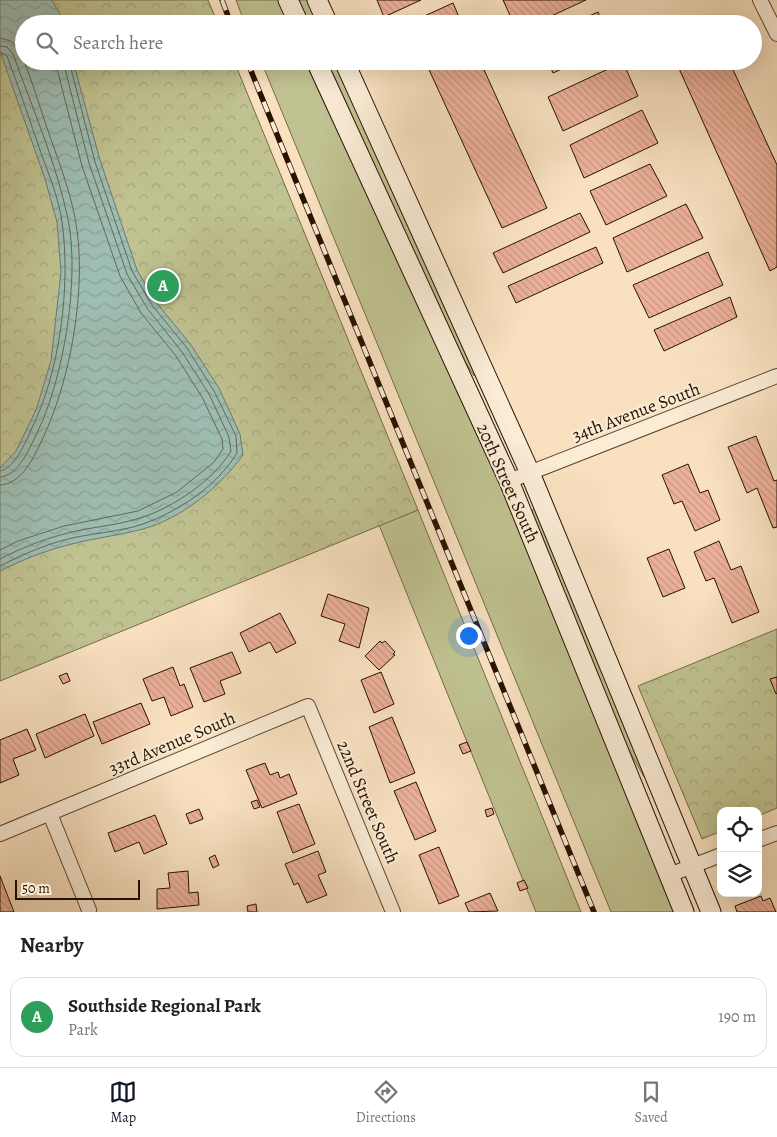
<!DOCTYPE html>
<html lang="en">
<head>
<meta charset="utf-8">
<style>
  body { margin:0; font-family:Alegreya,serif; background:#f2f2f2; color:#222 }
  .controls { position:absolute; right:15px; bottom:15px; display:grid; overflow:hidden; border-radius:10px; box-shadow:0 5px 20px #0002 }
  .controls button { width:45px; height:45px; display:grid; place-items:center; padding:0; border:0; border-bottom:1px solid #e0e0e0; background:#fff; color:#222; font:25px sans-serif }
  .scale { position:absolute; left:15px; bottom:12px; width:125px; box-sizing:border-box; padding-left:5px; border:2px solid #271100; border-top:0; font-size:14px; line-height:18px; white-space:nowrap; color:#271100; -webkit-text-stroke:4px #fbecd6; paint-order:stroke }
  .you { position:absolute; left:468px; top:635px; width:18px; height:18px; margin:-12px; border:4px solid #fff; border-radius:50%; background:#1a73e8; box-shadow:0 0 0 8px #1a73e833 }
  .badge { display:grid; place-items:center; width:32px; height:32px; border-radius:50%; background:#111827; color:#fff; font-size:16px; font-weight:700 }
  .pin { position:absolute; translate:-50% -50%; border:2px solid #fff; box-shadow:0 1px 5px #0006 }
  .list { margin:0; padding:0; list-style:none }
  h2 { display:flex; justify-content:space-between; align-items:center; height:65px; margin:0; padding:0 20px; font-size:21px }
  h2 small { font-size:16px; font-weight:400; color:#767676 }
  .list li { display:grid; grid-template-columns:32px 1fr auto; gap:15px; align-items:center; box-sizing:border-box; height:80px; margin:0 10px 10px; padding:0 10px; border:1px solid #e0e0e0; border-radius:15px }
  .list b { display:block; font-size:19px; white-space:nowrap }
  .list p { margin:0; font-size:16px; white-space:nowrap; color:#767676 }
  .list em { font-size:16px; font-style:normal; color:#767676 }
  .icon { flex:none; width:28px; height:28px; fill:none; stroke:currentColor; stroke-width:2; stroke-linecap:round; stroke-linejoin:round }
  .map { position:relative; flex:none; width:777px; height:912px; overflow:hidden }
  .search { position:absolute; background:#fff; box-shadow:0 5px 20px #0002; left:15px; right:15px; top:15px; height:55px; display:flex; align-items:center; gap:12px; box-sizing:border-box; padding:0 18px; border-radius:28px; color:#767676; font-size:19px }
  .sheet { height:155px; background:#fff }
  nav { display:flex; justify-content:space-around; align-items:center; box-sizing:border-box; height:70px; border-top:1px solid #e0e0e0; background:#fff; font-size:14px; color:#767676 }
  nav a { display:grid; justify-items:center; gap:2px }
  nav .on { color:#111827 }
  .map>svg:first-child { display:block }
</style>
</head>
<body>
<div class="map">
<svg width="777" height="912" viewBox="0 0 777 912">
  <defs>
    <pattern id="park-crowns" width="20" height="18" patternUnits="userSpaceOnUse" patternTransform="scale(1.25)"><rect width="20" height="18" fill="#c0c291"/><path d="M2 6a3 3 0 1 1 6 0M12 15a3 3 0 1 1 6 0" fill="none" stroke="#a5a67b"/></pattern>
    <pattern id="water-waves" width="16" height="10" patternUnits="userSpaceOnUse" patternTransform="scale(1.25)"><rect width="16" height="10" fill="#9ebeb3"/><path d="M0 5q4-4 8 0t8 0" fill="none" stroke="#88a298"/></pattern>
    <pattern id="building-back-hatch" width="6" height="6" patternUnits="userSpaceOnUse" patternTransform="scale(1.25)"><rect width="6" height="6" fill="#ecb199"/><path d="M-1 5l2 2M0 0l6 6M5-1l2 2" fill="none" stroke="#ca9782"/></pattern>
  </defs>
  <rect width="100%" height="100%" fill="#f9e1c0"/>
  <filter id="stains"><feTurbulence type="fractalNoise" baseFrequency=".004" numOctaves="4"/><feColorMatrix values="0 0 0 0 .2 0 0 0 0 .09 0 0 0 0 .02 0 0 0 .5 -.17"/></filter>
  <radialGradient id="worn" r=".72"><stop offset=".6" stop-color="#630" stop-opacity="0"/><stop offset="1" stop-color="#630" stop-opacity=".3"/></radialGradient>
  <path fill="#c0c291" stroke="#746a48" d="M 236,0 L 279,0 L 290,24 L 245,24 Z
    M 295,0 L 307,0 L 318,24 L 306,24 Z
    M 261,61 L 307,61 L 501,487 L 676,912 L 611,912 Z
    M 323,61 L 335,61 L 478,373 L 474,376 L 445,329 Z
    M 535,507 L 649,776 L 644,777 L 612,720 L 530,514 Z
    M 418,510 L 581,912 L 536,912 L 379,525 Z"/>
  <path fill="url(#park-crowns)" stroke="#746a48" d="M 0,0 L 208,0 L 218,24 L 24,24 L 24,61 L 234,61 L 418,510 L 0,681 Z
    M 777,629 L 777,808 L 758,816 L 758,811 L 721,811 L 721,831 L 702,839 L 638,686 Z"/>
  <path fill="url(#water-waves)" stroke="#6e796b" d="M 0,0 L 52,0 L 61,16 L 64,24 L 24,24 L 24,61 L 73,61 L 100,160 L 137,270 L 156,302 L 191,345 L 219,388 L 240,434 L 243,455 C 219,488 182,518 143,529 C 118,536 92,538 68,545 C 44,551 22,560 0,571 L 0,468 L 16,451 L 36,410 L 51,361 L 61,272 L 57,222 L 45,179 L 0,51 Z"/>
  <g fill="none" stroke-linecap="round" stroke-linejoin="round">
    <path stroke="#62685a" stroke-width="1" d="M 0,38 L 11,41 L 19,49 C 30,74 38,101 47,128 C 57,157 69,187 75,218 C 88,284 71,380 42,440 C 34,457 22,484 0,485
      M 0,46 L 7,47 L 13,54 C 32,107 56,162 68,219 C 80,278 64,378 37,433 C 30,447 19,476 0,477
      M 0,52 L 7,56 C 19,88 30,121 41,153 C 49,175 59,199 62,222 C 71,286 60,372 31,430 C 26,442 14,469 0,471
      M 0,550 L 18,541 L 64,526 L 138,511 L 177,492 L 214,462 L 223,449 L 222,439 L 202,397 L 176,356 L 141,313 L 120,276 L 82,166 L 55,61
      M 0,559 C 21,548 42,540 64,534 C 89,527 115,526 140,518 C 171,509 214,480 231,451 L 229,437 L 209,394 L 182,352 L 147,308 L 127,274 L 89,163 L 63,61
      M 0,566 C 22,555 44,545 68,539 C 92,533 120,532 143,524 C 179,511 217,486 237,453 L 236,436 L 214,391 L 187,348 L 152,305 L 132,271 L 95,162 L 69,61"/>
  </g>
  <path fill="url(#building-back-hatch)" stroke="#271100" d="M 377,0 L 421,0 L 384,17 Z
    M 503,0 L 586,0 L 534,24 L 514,24 Z
    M 453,3 L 462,24 L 407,24 Z
    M 598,12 L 603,24 L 571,24 Z
    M 425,61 L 480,61 L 547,208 L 502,228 Z
    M 548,61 L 579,61 L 553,73 Z
    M 682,61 L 729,61 L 777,165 L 777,267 L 770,271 L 677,64 Z
    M 623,62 L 638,96 L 563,131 L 548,97 Z
    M 642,110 L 658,143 L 584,178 L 570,145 Z
    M 650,164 L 667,196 L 606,225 L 590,191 Z
    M 686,204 L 703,238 L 627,272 L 613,238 Z
    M 580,213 L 590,232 L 503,273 L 493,253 Z
    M 596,247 L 603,263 L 516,303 L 508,286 Z
    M 708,252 L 723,285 L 649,318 L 633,285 Z
    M 730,297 L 737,317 L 664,351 L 654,330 Z
    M 756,436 L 774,481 L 777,480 L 777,527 L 773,528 L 757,488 L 747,493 L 728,447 Z
    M 688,464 L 700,493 L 708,490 L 720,520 L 695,531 L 682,501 L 674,504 L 662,475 Z
    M 719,541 L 731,570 L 741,566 L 759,612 L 732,623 L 714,578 L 706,581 L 694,552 Z
    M 669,549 L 685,588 L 663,597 L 647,558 Z
    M 328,594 L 369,608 L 359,648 L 339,641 L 345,624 L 321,616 Z
    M 280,613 L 296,643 L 276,653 L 270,642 L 249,652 L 240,633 Z
    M 380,641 L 382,643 L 385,641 L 395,652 L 393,654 L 395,655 L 379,670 L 365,656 Z
    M 232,652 L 241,673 L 220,681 L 225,694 L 204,702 L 190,668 Z
    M 173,667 L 180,686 L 184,684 L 193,707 L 171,716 L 164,697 L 152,701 L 143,679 Z
    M 381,672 L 394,704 L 374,713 L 361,680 Z
    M 67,673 L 70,681 L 63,684 L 59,676 Z
    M 777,677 L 777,693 L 776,694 L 770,679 Z
    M 141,703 L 150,724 L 102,744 L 93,722 Z
    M 85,714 L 94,736 L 45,758 L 36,734 Z
    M 392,717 L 415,773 L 390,783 L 369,727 Z
    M 27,729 L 36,750 L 13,759 L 19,775 L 0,783 L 0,740 Z
    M 467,742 L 471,751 L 463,754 L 459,745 Z
    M 265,763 L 270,775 L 278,772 L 280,778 L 289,774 L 297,794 L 262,808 L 246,770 Z
    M 416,782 L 436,831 L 415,840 L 394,791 Z
    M 257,800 L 260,807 L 254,809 L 251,802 Z
    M 299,804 L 315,844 L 293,853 L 277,812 Z
    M 492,808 L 494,814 L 487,817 L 485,810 Z
    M 199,809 L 203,819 L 190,824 L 186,814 Z
    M 155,815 L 167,844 L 144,854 L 139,842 L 115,852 L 108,833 Z
    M 439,847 L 459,896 L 439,904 L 419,855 Z
    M 318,851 L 326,872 L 318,875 L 327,895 L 307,903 L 298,883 L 294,885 L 285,864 Z
    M 215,855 L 219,865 L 213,868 L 209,858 Z
    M 188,871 L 189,893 L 198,892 L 199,905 L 157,909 L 157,889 L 170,888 L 168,873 Z
    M 0,876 L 14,912 L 0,912 Z
    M 524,880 L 528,888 L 520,891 L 517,883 Z
    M 490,893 L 498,911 L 469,912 L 465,903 Z
    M 761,896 L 763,901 L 770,898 L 776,912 L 737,912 L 735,906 Z
    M 256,904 L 257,912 L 248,912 L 247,906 Z"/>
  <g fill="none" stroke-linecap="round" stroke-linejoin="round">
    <defs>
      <path id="street" d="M 760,0 L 777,34
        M 509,481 L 777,376
        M 50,814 L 89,910
        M 0,834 L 308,706 L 393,912
        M 758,840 L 777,833
        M 669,875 L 721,855"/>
      <path id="secondary" d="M 288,0 L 299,24
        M 317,0 L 328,24
        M 316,61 L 509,481 L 684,912
        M 344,61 L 530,473 L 711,912"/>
    </defs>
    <use href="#street" stroke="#5c4530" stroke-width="16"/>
    <use href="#secondary" stroke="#271100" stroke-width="21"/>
    <use href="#street" stroke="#fbecd6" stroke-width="14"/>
    <use href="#secondary" stroke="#fbecd6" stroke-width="19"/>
    <defs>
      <path id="rail" d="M 222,0 L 231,24
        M 247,61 L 594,912"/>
    </defs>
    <use href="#rail" stroke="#271100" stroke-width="5.5"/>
    <use href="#rail" stroke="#fbecd6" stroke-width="4" stroke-dasharray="11" stroke-linecap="butt"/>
  </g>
  <g text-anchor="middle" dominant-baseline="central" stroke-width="4" stroke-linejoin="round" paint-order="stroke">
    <g font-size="18" fill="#271100" stroke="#fbecd6">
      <text transform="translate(636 412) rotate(-21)">34th Avenue South</text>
      <text transform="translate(508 483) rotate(66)">20th Street South</text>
      <text transform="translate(172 743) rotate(-23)">33rd Avenue South</text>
      <text transform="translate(368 802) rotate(67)">22nd Street South</text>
    </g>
  </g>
  <rect width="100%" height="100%" filter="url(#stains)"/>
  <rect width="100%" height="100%" fill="url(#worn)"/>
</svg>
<div class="controls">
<button><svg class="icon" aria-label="locate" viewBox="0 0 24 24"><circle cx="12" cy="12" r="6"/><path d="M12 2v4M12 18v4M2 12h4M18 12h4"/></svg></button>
<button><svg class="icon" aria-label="layers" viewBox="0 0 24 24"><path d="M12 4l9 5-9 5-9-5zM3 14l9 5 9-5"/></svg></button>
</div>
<div class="scale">50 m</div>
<div class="you"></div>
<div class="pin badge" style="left:163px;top:286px;background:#2e9e5b">A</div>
<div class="search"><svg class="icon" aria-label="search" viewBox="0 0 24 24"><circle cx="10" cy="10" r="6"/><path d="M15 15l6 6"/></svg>Search here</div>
</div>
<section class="sheet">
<h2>Nearby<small></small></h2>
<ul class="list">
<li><span class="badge" style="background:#2e9e5b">A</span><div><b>Southside Regional Park</b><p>Park</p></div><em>190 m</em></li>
</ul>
</section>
<nav>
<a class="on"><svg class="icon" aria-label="map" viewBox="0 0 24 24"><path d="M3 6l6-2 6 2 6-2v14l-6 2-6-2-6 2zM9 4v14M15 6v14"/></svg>Map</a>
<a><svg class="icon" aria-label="directions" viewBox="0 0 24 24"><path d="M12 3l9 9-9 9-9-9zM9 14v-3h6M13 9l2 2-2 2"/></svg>Directions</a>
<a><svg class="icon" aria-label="saved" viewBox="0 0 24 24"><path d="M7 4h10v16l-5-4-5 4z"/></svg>Saved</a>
</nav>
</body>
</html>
